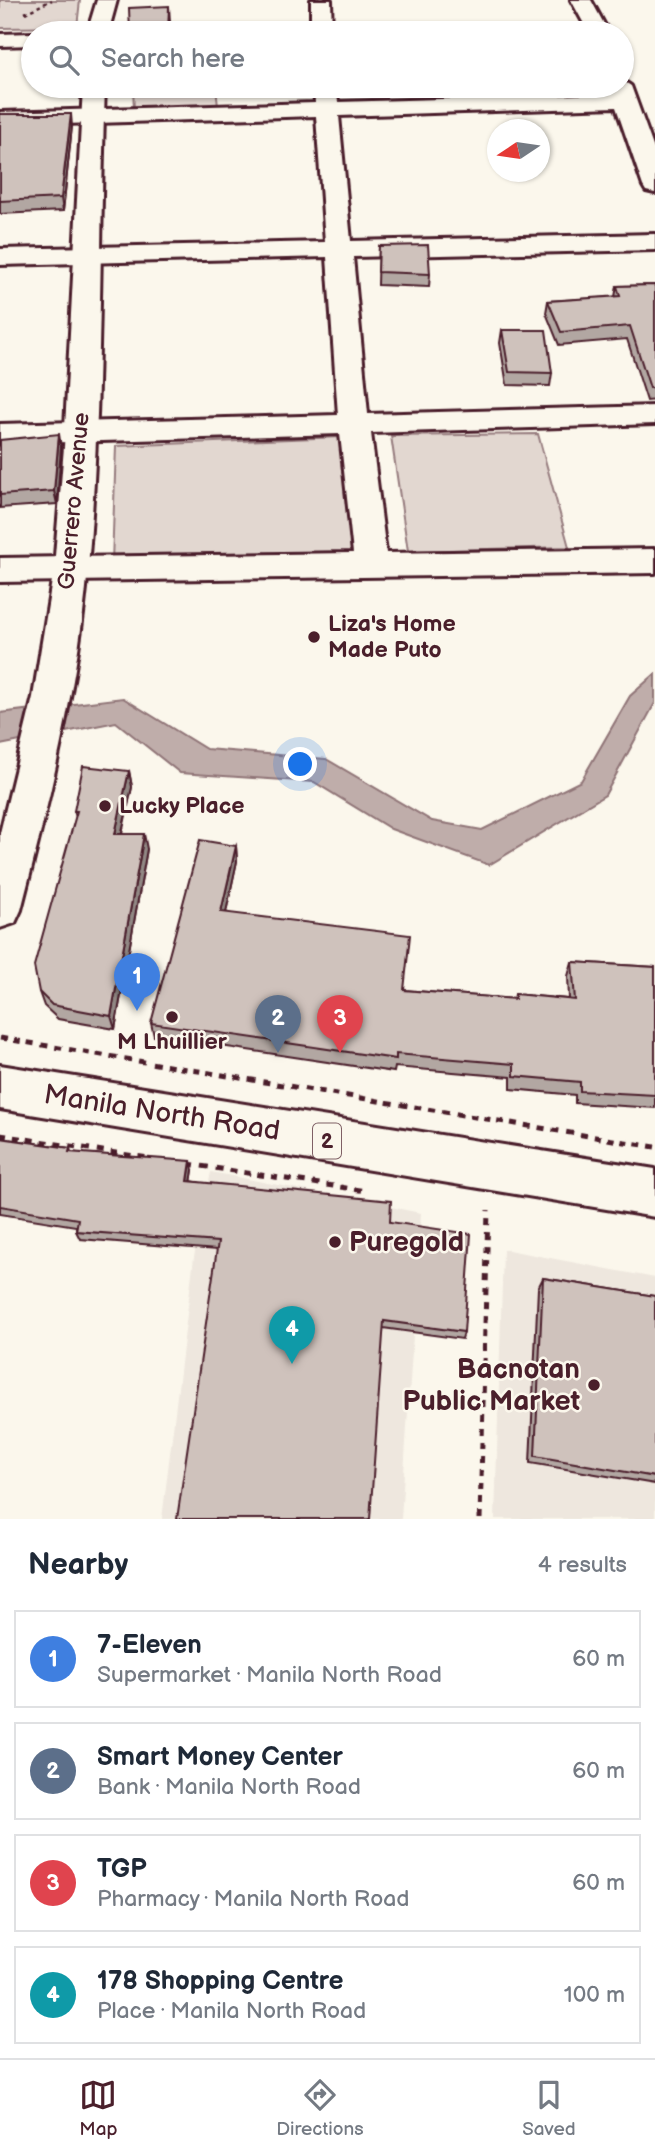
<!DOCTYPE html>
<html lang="en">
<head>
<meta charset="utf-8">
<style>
  body { margin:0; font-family:"Balsamiq Sans",sans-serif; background:#f6f6f7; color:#1f2937 }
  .compass { position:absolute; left:487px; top:119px; width:63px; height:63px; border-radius:50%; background:#fff; box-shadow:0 2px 5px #0004; rotate:257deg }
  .you { position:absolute; left:301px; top:765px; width:24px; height:24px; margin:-18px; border:5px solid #fff; border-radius:50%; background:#1a73e8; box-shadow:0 0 0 10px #1a73e833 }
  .badge { display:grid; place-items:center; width:46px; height:46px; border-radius:50%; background:#4a1f2b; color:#fff; font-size:23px; font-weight:700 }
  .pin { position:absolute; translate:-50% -58px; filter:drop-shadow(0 2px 4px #0008) }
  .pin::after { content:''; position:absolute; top:37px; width:24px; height:21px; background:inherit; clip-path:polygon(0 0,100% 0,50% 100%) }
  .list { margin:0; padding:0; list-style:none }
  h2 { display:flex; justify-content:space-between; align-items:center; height:91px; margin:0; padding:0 28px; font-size:30px }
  h2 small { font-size:23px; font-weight:400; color:#747a83 }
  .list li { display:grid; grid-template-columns:46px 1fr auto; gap:21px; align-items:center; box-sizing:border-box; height:98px; margin:0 14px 14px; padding:0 14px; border:2px solid #e0e1e3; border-radius:0px }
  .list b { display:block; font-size:26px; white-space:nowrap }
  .list p { margin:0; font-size:23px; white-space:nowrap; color:#747a83 }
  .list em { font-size:23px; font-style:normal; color:#747a83 }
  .icon { flex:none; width:38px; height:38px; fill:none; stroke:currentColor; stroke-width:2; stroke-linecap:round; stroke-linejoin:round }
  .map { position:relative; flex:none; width:655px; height:1519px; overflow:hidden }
  .search { position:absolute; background:#fff; box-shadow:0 2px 5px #0004; left:21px; right:21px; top:21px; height:77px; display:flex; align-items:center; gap:18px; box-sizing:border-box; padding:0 24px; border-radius:38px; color:#747a83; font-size:26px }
  .sheet { height:539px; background:#fff }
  nav { display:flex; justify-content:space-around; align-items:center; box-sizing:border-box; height:98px; border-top:2px solid #e0e1e3; background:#fff; font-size:19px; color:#747a83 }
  nav a { display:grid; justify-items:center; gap:4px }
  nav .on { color:#4a1f2b }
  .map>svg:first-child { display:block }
</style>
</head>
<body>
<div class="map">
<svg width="655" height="1519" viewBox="0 0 655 1519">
  <rect width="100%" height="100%" fill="#fbf7ec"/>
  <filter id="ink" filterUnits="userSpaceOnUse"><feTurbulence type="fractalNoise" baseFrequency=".0143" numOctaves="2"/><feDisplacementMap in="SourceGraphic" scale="14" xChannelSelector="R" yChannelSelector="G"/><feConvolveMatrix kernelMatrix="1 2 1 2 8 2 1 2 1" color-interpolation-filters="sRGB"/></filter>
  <g filter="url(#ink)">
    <path fill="#eee7de" d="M 211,1172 L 421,1213 L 401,1519 L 162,1519 L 194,1257 Z
      M 503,1249 L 655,1278 L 655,1519 L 495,1519 Z"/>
    <path fill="#e2d7d0" stroke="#967b7e" stroke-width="2" d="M 0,0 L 80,0 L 77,27 L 0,28 Z
      M 133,86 L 216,86 L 218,107 L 134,111 Z
      M 538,434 L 569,547 L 408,551 L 391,436 Z
      M 342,437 L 367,558 L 112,563 L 116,446 Z"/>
    <path fill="#bfadaa" stroke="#907477" stroke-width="2" d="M 655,674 L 655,703 L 605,795 L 489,865 L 391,829 L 314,782 L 180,773 L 116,722 L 0,745 L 0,713 L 123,698 L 206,749 L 326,759 L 432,821 L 482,830 L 581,781 L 630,696 Z"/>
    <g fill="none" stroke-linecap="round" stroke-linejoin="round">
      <defs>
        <path id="minor" d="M 311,0 L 331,0 L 332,33 L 311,33 Z
          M 571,0 L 591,0 L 609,33 L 589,33 Z
          M 33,33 L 33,45 L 0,46 L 0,34 Z
          M 622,80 L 631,86 L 655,152 L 655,193 L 646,191 L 643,186 L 616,107 L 339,116 L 351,241 L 655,234 L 655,250 L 353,257 L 368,414 L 655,406 L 655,424 L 371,433 L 386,553 L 655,549 L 655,573 L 0,582 L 0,558 L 353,553 L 340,434 L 0,444 L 0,424 L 338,415 L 327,257 L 0,265 L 0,249 L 325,242 L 316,116 L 0,126 L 0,112 L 315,103 L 314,86 L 336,86 L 338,102 L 611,94 L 609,86 L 622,86 Z"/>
        <path id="secondary" d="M 97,0 L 117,0 L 108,33 L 87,33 Z
          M 83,86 L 105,86 C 99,246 102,407 88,567 C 78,684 50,797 21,910 L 15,923 L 0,928 L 0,833 L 33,697 L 54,568 L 64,447 Z"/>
        <path id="trunk" d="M 0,1065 L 655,1169 L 655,1217 L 0,1109 Z"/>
      </defs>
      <use href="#minor" stroke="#4a1f2b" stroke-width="6"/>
      <use href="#secondary" stroke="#4a1f2b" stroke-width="6"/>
      <use href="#trunk" stroke="#4a1f2b" stroke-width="6"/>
      <path stroke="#4a1f2b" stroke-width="2.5" stroke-dasharray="3.5 3.5" stroke-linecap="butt" d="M 25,13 L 52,0"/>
      <path stroke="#4a1f2b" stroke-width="5" stroke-dasharray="7 7" stroke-linecap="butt" d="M 0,1038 L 655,1147
        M 0,1135 L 148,1158
        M 188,1164 L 366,1191
        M 480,1519 L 488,1210"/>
      <use href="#minor" fill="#fbf7ec" fill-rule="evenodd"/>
      <use href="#secondary" fill="#fbf7ec" fill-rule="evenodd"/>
      <use href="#trunk" fill="#fbf7ec" fill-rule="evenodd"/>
    </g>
    <path fill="#b2a7a2" stroke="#4a1f2b" stroke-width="2" d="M 0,114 L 72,126 L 63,211 L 0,214 Z
      M 379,246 L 430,274 L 429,287 L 378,285 Z
      M 655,285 L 655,400 L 647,401 L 627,339 L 559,345 L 546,313 L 548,301 L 615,297 L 617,286 Z
      M 502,330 L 552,373 L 550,386 L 507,385 L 500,343 Z
      M 0,440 L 61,447 L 57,504 L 0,508 Z
      M 129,771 L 132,787 L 122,834 L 147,849 L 115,1029 L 58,1019 L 44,1006 L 39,992 L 76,817 L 74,811 Z
      M 236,846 L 237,861 L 226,912 L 404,990 L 514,999 L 515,994 L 569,999 L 568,976 L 572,962 L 655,967 L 655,1108 L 575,1103 L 575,1095 L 511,1089 L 511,1077 L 395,1067 L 394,1072 L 154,1036 L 151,1023 Z
      M 0,1138 L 70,1148 L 71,1152 L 193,1170 L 191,1181 L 390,1222 L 464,1332 L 462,1339 L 383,1328 L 217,1250 L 80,1239 L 76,1231 L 76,1226 L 0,1214 Z
      M 543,1278 L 655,1296 L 655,1484 L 530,1463 L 538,1288 Z"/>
    <path fill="#918884" stroke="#4a1f2b" stroke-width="2" d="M 169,6 L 170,22 L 170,33 L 168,33 Z
      M 71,114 L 72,126 L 63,211 L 61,198 Z
      M 59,434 L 61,447 L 57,504 L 54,491 Z
      M 129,771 L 132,787 L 118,849 L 115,834 Z
      M 144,834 L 147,849 L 115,1029 L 111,1016 Z
      M 236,846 L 237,861 L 223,926 L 221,912 Z
      M 191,1161 L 193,1170 L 190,1190 L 188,1181 Z"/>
    <path fill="#cfc2bc" stroke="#4a1f2b" stroke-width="2" d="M 169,6 L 168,33 L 130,33 L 129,8 Z
      M 0,114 L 71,114 L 61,198 L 0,201 Z
      M 428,245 L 430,274 L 378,272 L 379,246 Z
      M 655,285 L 655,388 L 650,388 L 630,326 L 561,332 L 548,301 L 620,296 L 617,286 Z
      M 502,330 L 546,330 L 552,373 L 509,372 Z
      M 59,434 L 54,491 L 0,495 L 0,440 Z
      M 83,766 L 129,771 L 115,834 L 144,834 L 111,1016 L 52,1005 L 39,992 L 34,966 L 77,811 L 74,811 Z
      M 200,840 L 236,846 L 221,912 L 410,935 L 404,990 L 515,999 L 515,994 L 575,1000 L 572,962 L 655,967 L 655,1095 L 580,1091 L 580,1082 L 514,1076 L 514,1064 L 396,1054 L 396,1059 L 151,1023 Z
      M 0,1138 L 70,1148 L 69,1152 L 191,1161 L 188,1181 L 391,1201 L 390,1222 L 471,1234 L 464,1332 L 384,1321 L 370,1519 L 177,1519 L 218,1242 L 76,1231 L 78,1219 L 0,1206 Z
      M 543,1278 L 655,1296 L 655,1477 L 535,1456 Z"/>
  </g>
  <g fill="#4a1f2b" stroke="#fbf7ec" stroke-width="2.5">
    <circle cx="314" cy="637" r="7"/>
    <circle cx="105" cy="806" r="7"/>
    <circle cx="172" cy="1017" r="7"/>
    <circle cx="335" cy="1242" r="7"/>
    <circle cx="594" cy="1385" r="7"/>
  </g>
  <g text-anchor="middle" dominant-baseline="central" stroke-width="5" stroke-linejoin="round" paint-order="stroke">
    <rect fill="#fbf7ec" stroke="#7f6065" stroke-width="2" x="313" y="1123.5" width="28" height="35" rx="5"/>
    <g font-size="21" font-weight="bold" fill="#4a1f2b">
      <text x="327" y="1141">2</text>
    </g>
    <g font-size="23" fill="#4a1f2b" stroke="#fbf7ec">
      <text transform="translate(74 501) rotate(-85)">Guerrero Avenue</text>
    </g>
    <g font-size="23" font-weight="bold" fill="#4a1f2b" stroke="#fbf7ec" text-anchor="start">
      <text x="328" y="624">Liza's Home<tspan x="328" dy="26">Made Puto</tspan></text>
      <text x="119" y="806">Lucky Place</text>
      <text x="172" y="1042" text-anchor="middle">M Lhuillier</text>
    </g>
    <g font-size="28" fill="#4a1f2b" stroke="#fbf7ec">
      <text transform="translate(162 1113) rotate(9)">Manila North Road</text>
    </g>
    <g font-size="28" font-weight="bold" fill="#4a1f2b" stroke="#fbf7ec" text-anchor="start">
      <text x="349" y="1242">Puregold</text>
      <text x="580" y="1369" text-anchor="end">Bacnotan<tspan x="580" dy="32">Public Market</tspan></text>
    </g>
  </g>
</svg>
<svg class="compass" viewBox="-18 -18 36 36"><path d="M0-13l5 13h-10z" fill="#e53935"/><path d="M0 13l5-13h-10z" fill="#747a83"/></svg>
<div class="you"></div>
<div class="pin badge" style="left:137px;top:1011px;background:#3f7fe0">1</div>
<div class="pin badge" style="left:278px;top:1053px;background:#5c6f8a">2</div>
<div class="pin badge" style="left:340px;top:1053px;background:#e0444e">3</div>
<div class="pin badge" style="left:292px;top:1364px;background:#0f9aa8">4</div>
<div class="search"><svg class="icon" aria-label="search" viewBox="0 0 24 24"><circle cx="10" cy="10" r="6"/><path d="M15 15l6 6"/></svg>Search here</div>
</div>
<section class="sheet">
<h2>Nearby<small>4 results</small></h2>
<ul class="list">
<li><span class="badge" style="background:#3f7fe0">1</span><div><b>7-Eleven</b><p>Supermarket · Manila North Road</p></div><em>60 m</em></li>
<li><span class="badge" style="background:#5c6f8a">2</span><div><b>Smart Money Center</b><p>Bank · Manila North Road</p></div><em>60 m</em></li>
<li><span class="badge" style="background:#e0444e">3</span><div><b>TGP</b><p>Pharmacy · Manila North Road</p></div><em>60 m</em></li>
<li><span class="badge" style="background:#0f9aa8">4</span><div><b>178 Shopping Centre</b><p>Place · Manila North Road</p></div><em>100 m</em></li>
</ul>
</section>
<nav>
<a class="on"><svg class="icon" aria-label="map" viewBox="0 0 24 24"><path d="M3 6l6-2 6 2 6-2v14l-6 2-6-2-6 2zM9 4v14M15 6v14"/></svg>Map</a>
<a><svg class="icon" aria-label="directions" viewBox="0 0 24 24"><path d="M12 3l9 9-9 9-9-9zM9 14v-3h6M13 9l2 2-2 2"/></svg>Directions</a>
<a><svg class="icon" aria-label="saved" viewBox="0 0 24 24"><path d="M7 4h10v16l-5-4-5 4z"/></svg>Saved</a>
</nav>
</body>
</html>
